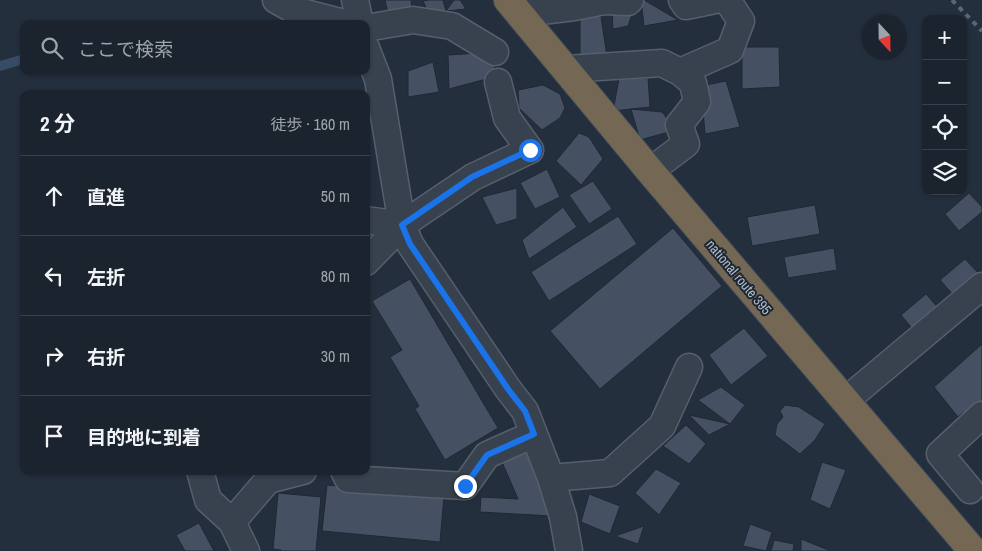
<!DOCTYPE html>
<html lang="ja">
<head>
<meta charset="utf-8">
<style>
  body { margin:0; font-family:"Archivo Narrow","Noto Sans JP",sans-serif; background:#242b36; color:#f1f3f6 }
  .controls { position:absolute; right:15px; top:15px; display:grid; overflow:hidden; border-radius:10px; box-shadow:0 1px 4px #0004 }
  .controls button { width:45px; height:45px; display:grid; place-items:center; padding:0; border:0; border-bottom:1px solid #39404a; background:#1b232e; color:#f1f3f6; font:25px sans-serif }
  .compass { position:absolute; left:862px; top:15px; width:45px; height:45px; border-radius:50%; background:#1b232e; box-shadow:0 1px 4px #0004; rotate:158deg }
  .stop { position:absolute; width:15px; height:15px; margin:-11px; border:4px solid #1a73e8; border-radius:50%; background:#fff }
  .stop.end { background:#1a73e8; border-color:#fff; box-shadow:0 1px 5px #0008 }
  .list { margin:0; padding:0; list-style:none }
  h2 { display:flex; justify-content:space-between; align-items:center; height:65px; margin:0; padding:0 20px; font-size:21px }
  h2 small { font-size:16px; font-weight:400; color:#a0a4aa }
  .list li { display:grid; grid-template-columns:32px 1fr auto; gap:15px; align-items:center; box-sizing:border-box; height:80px; padding:0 20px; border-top:1px solid #39404a }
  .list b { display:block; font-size:19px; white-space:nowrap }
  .list em { font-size:16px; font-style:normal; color:#a0a4aa }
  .icon { flex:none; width:28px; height:28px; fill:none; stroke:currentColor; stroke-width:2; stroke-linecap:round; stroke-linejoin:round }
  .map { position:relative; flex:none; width:982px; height:551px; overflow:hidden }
  .search { position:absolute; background:#1b232e; box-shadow:0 1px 4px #0004; left:20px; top:20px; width:350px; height:55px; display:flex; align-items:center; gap:12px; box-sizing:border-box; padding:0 18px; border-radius:10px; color:#a0a4aa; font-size:19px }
  .panel { position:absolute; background:#1b232e; box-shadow:0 1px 4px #0004; left:20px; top:90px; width:350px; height:385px; border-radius:10px }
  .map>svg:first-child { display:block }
</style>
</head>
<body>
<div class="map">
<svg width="982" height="551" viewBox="0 0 982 551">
  <rect width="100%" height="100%" fill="#242f3e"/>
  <path fill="#394c67" d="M 24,54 L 24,64 L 0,71 L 0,61 Z"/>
  <path fill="#455162" stroke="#1f2835" d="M 385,0 L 411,0 L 412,9 L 389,18 Z
    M 429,0 L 443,0 L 446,11 L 429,14 L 423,1 Z
    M 454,0 L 460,0 L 466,9 L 446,11 Z
    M 641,0 L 644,0 L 678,20 L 644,26 Z
    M 634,8 L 628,26 L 613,29 L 612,9 Z
    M 600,10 L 608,63 L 580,67 L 580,15 Z
    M 742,47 L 779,47 L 780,87 L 742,89 Z
    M 495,52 L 494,77 L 449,89 L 448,55 Z
    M 433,62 L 439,92 L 408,97 L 408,71 Z
    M 648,78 L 650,107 L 613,111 L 619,79 Z
    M 726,81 L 740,127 L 705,134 L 701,86 Z
    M 543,85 L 560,94 L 565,108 L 560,118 L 542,130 L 519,108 L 518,90 Z
    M 366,96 L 376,123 L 366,124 Z
    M 631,109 L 662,112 L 676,130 L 640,140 Z
    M 579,133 L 589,137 L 603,159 L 581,185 L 556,161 Z
    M 547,169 L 560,197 L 535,209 L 520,183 Z
    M 593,181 L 612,209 L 589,224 L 569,195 Z
    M 517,188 L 517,219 L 496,225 L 482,197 Z
    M 969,193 L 982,207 L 982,212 L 959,231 L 945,214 Z
    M 815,205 L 820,234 L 752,246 L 747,217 Z
    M 563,207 L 577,227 L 529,259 L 522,240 Z
    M 618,216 L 637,244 L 549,301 L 531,272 Z
    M 673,228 L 722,286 L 600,389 L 550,331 Z
    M 834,248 L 837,270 L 788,278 L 784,257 Z
    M 965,259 L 980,275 L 955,297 L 940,280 Z
    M 410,279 L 498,428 L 445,460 L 415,409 L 419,406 L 390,357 L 402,350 L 372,301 Z
    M 926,294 L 941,311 L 915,332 L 901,315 Z
    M 744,328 L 768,356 L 731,385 L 709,355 Z
    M 982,344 L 982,404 L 968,416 L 964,412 L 958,417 L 934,387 Z
    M 721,387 L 745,405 L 730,424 L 698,400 Z
    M 785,405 L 799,407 L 825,424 L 815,440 L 800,454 L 775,435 L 777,424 L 783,417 L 780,411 Z
    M 689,415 L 730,424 L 709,435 Z
    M 686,425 L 706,444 L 689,464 L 663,446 Z
    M 530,450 L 551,516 L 480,512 L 481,497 L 518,499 L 502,462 Z
    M 822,462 L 846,470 L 830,509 L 810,500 Z
    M 656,469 L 681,483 L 659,515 L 635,493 Z
    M 327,485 L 444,496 L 440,542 L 322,531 Z
    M 278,493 L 321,497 L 316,551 L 281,551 L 281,550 L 273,549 Z
    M 589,494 L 620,506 L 610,534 L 581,522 Z
    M 199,523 L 214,551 L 185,551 L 176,535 Z
    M 750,524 L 772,532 L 766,551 L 743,546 Z
    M 644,526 L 638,544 L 615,536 Z
    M 801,539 L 831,551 L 801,551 Z
    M 774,540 L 794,544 L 793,551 L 771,551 Z"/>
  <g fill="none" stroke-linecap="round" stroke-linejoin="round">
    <defs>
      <path id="minor" d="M 276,0 L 294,10 L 348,24
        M 355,0 L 360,24
        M 682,0 L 686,6 L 715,0
        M 523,17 L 533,12 L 574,7 L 604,1 L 628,2 L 630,0
        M 366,28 L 413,20 L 452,26 L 495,52
        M 366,48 L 378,79 L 402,225 L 410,244 L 508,389 L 525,411 L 551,478 L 563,517 L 569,551
        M 566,69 L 662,63 L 680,72 L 693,83 L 697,102 L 679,125 L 686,144 L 650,171
        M 680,72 L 730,50 L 741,21 L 727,0
        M 366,220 L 402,225
        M 366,262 L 402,225 L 473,177 L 530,150 L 507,118 L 498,82
        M 845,401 L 982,286
        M 200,471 L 208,500 L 232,522
        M 344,471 L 348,479 L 465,486 L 487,455 L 534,434
        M 551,478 L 610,473 L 662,426 L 689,367
        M 970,490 L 940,454 L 982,415
        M 246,551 L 232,522 L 268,480 L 303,471"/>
      <path id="highway" d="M 508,0 L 650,171 L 973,551"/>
    </defs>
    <use href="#minor" stroke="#565f6c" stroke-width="29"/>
    <use href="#highway" stroke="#434c59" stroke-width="30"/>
    <use href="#minor" stroke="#38414e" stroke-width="26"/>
    <use href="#highway" stroke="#746855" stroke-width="28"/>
    <path stroke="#5a6575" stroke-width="4" stroke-dasharray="5 5" stroke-linecap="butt" d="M 952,0 L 982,31"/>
  </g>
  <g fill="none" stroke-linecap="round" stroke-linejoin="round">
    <path stroke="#1a73e8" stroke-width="6" d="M 465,486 L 487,455 L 534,434 L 525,411 L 508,389 L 410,244 L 402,225 L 472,177 L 530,150"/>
  </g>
  <g text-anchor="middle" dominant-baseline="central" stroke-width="4" stroke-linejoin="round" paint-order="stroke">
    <g font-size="14" fill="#b4bcc9" stroke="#1d2633">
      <text transform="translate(739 277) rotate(50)">national route 395</text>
    </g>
  </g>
</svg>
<div class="controls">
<button>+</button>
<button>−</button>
<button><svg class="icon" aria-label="locate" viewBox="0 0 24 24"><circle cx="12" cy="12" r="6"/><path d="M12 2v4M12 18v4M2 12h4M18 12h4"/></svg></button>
<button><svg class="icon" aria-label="layers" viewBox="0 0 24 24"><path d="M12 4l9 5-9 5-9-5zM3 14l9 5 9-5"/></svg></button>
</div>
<svg class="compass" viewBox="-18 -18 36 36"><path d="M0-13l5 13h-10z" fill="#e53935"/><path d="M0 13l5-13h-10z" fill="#a0a4aa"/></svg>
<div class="stop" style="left:530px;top:150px"></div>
<div class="stop end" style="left:465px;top:486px"></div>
<div class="search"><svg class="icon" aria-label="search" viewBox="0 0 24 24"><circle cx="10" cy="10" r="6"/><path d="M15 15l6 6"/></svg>ここで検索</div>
<section class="panel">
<h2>2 分<small>徒歩 · 160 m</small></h2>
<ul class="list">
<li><svg class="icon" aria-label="ahead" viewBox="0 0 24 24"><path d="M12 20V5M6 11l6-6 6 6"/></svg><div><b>直進</b></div><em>50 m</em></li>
<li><svg class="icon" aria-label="left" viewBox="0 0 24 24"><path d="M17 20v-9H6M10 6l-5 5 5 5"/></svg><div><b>左折</b></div><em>80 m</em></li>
<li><svg class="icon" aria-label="right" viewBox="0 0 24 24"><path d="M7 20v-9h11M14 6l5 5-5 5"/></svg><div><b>右折</b></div><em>30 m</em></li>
<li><svg class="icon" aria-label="arrive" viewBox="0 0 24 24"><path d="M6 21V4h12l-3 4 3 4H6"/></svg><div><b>目的地に到着</b></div></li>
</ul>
</section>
</div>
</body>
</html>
